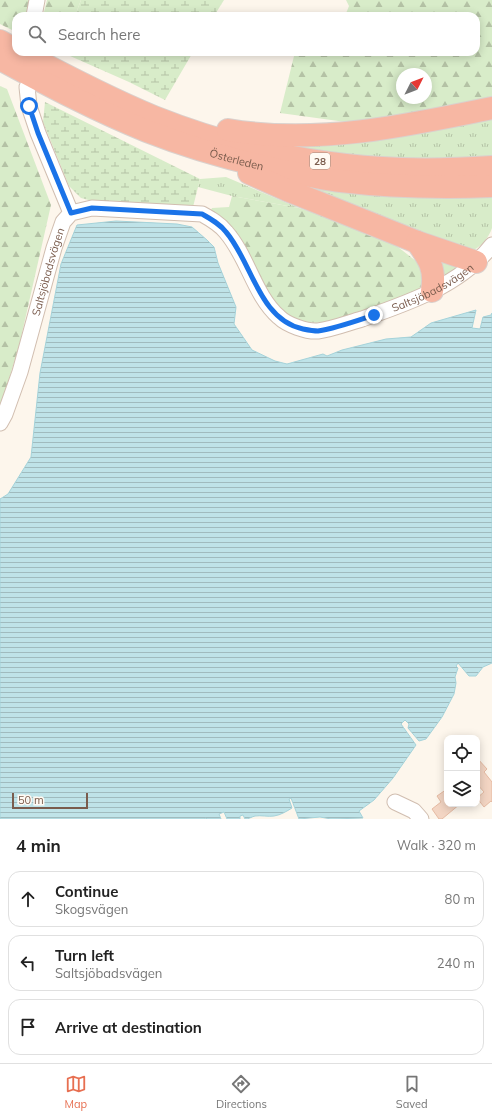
<!DOCTYPE html>
<html lang="en">
<head>
<meta charset="utf-8">
<style>
  body { margin:0; font-family:Mulish,sans-serif; background:#f2f2f2; color:#222 }
  .controls { position:absolute; right:12px; bottom:12px; display:grid; overflow:hidden; border-radius:8px; box-shadow:0 2px 10px #0003 }
  .controls button { width:36px; height:36px; display:grid; place-items:center; padding:0; border:0; border-bottom:1px solid #e0e0e0; background:#fff; color:#222; font:20px sans-serif }
  .compass { position:absolute; left:396px; top:68px; width:36px; height:36px; border-radius:50%; background:#fff; box-shadow:0 2px 10px #0003; rotate:48deg }
  .scale { position:absolute; left:12px; bottom:10px; width:76px; box-sizing:border-box; padding-left:4px; border:2px solid #7a5c4d; border-top:0; font-size:11px; line-height:14px; white-space:nowrap; color:#7a5c4d; -webkit-text-stroke:3px #fffaf3; paint-order:stroke }
  .stop { position:absolute; width:12px; height:12px; margin:-9px; border:3px solid #1a73e8; border-radius:50%; background:#fff }
  .stop.end { background:#1a73e8; border-color:#fff; box-shadow:0 1px 4px #0008 }
  .list { margin:0; padding:0; list-style:none }
  h2 { display:flex; justify-content:space-between; align-items:center; height:52px; margin:0; padding:0 16px; font-size:17px }
  h2 small { font-size:13px; font-weight:400; color:#767676 }
  .list li { display:grid; grid-template-columns:26px 1fr auto; gap:12px; align-items:center; box-sizing:border-box; height:56px; margin:0 8px 8px; padding:0 8px; border:1px solid #e0e0e0; border-radius:12px }
  .list b { display:block; font-size:15px; white-space:nowrap }
  .list p { margin:0; font-size:13px; white-space:nowrap; color:#767676 }
  .list em { font-size:13px; font-style:normal; color:#767676 }
  .icon { flex:none; width:22px; height:22px; fill:none; stroke:currentColor; stroke-width:2; stroke-linecap:round; stroke-linejoin:round }
  .map { position:relative; flex:none; width:492px; height:819px; overflow:hidden }
  .search { position:absolute; background:#fff; box-shadow:0 2px 10px #0003; left:12px; right:12px; top:12px; height:44px; display:flex; align-items:center; gap:10px; box-sizing:border-box; padding:0 14px; border-radius:12px; color:#767676; font-size:15px }
  .sheet { height:244px; background:#fff }
  nav { display:flex; justify-content:space-around; align-items:center; box-sizing:border-box; height:56px; border-top:1px solid #e0e0e0; background:#fff; font-size:11px; color:#767676 }
  nav a { display:grid; justify-items:center; gap:2px }
  nav .on { color:#e76f51 }
  .map>svg:first-child { display:block }
</style>
</head>
<body>
<div class="map">
<svg width="492" height="819" viewBox="0 0 492 819">
  <defs>
    <pattern id="grass-tufts" width="24" height="20" patternUnits="userSpaceOnUse"><rect width="24" height="20" fill="#d8ecc9"/><path d="M3 7l-1-3M5 7V3M7 7l1-3M15 17l-1-3M17 17v-4M19 17l1-3" fill="none" stroke="#b4c2a5"/></pattern>
    <pattern id="forest-firs" width="22" height="20" patternUnits="userSpaceOnUse"><rect width="22" height="20" fill="#d8ecc9"/><path d="M5 1l3.5 6h-7zM16 11l3.5 6h-7z" fill="#b4c2a5"/></pattern>
    <pattern id="wetland-marsh" width="20" height="14" patternUnits="userSpaceOnUse"><rect width="20" height="14" fill="#d8ecc9"/><path d="M1 5h8M5 5V1M11 12h8M15 12V8" fill="none" stroke="#b4c2a5"/></pattern>
    <pattern id="water-rules" width="6" height="5" patternUnits="userSpaceOnUse"><rect width="6" height="5" fill="#bfe3e8"/><path d="M0 2.5h6" fill="none" stroke="#a0bbbe"/></pattern>
  </defs>
  <rect width="100%" height="100%" fill="#fdf6ec"/>
  <path fill="url(#grass-tufts)" d="M 492,115 L 492,156 C 444,161 394,162 346,155 C 324,152 303,148 282,144 Z
    M 226,177 L 299,208 L 232,196 L 198,187 L 200,179 Z
    M 291,184 L 340,192 L 398,197 L 492,195 C 492,203 492,220 492,228 C 489,238 479,249 469,252 Z
    M 431,253 L 462,265 L 438,281 Z"/>
  <path fill="url(#forest-firs)" fill-rule="evenodd" d="M 0,0 L 32,0 L 30,16 L 16,16 L 16,32 L 0,24 Z
    M 47,0 L 81,0 L 75,16 L 43,16 Z
    M 346,0 L 492,0 L 492,96 L 478,100 L 353,123 L 280,113 L 295,52 L 476,52 L 476,16 L 345,16 L 349,6 ZM 402,74 L 426,74 L 426,98 L 402,98 Z
    M 0,86 L 7,89 L 51,205 L 20,342 L 0,410 Z
    M 232,196 L 299,208 L 363,229 L 398,247 L 421,265 L 427,278 L 420,291 L 394,302 L 335,320 L 316,323 L 300,321 L 285,313 L 269,294 L 210,212 L 212,208 L 229,207 Z"/>
  <path fill="url(#wetland-marsh)" d="M 81,0 L 224,0 L 214,16 L 75,16 Z
    M 61,52 L 193,52 L 165,100 L 129,82 Z
    M 45,102 L 200,179 L 193,207 L 96,202 L 81,198 L 69,186 L 43,122 Z"/>
  <path fill="url(#water-rules)" stroke="#a5d3da" d="M 116,221 L 177,224 L 192,227 L 207,240 L 214,247 L 218,263 L 236,307 L 234,324 L 252,350 L 275,361 L 287,364 L 323,354 L 327,356 L 342,350 L 386,339 L 411,337 L 431,323 L 476,310 L 472,328 L 480,329 L 483,317 L 491,315 L 492,313 L 492,663 L 483,667 L 476,676 L 469,676 L 458,663 L 456,666 L 458,668 L 455,677 L 456,683 L 454,694 L 442,717 L 426,739 L 419,741 L 408,728 L 409,724 L 405,720 L 401,724 L 416,745 L 393,778 L 374,800 L 359,811 L 363,818 L 331,819 L 320,817 L 299,819 L 291,798 L 289,799 L 292,808 C 287,811 281,815 274,816 C 268,817 261,815 255,816 C 251,817 249,819 245,819 L 243,815 L 240,816 L 240,819 L 227,819 L 224,812 L 219,814 L 221,819 L 207,819 L 206,818 L 204,819 L 0,819 L 0,499 L 8,494 L 31,457 L 40,373 L 61,264 L 77,225 Z"/>
  <path fill="#f3d5c3" stroke="#e6bba3" d="M 477,758 L 487,769 L 484,772 L 492,782 L 492,802 L 491,801 L 484,807 L 477,798 L 484,792 L 477,784 Z
    M 447,789 L 447,804 L 460,804 L 442,819 L 439,819 L 432,809 L 441,802 L 437,796 Z"/>
  <g fill="none" stroke-linecap="round" stroke-linejoin="round">
    <defs>
      <g id="minor">
        <path d="M 34,16 L 37,0"/>
        <path d="M 27,87 L 29,106 L 38,133 L 71,213"/>
        <path id="s1" d="M 0,423 L 5,414 L 20,372 L 54,248 L 63,222 L 71,213 L 92,208 L 202,214 C 211,219 220,224 226,232 C 248,257 254,295 279,317 C 287,325 307,332 318,331 C 333,329 348,323 362,319 C 408,303 461,285 492,245"/>
        <path d="M 395,802 L 414,811 L 421,819"/>
      </g>
      <g id="highway">
        <path d="M 0,41 L 16,50"/>
        <path d="M 21,52 C 64,75 108,98 154,117 C 232,148 317,166 401,169 C 431,170 462,169 492,167"/>
        <path id="s2" d="M 0,59 C 48,85 97,111 147,131 C 198,151 251,165 305,175 C 317,177 329,180 341,181 C 391,187 441,188 492,186"/>
        <path d="M 228,130 C 316,145 406,126 492,108"/>
        <path d="M 249,173 L 287,190 L 417,242 L 476,262"/>
        <path d="M 417,242 C 429,259 436,269 432,291"/>
      </g>
    </defs>
    <use href="#minor" stroke="#d1beb0" stroke-width="17"/>
    <use href="#highway" stroke="#dad1cd" stroke-width="24"/>
    <use href="#minor" stroke="#fff" stroke-width="15"/>
    <use href="#highway" stroke="#f7b7a3" stroke-width="22"/>
  </g>
  <g fill="none" stroke-linecap="round" stroke-linejoin="round">
    <path stroke="#1a73e8" stroke-width="5" d="M 29,106 L 38,133 L 71,213 L 92,208 L 202,214 C 211,219 220,224 226,232 C 252,262 259,320 303,329 C 308,330 314,331 318,331 C 337,328 356,321 374,315"/>
  </g>
  <g text-anchor="middle" dominant-baseline="central" stroke-width="3" stroke-linejoin="round" paint-order="stroke">
    <rect fill="#fffaf3" stroke="#a28b7f" stroke-width="1" x="310" y="153" width="20" height="16" rx="3"/>
    <g font-size="10" font-weight="bold" fill="#7a5c4d">
      <text x="320" y="161">28</text>
    </g>
    <g font-size="11" fill="#7a5c4d" stroke="#fffaf3">
      <text stroke="none"><textPath href="#s2" startOffset="258">Österleden</textPath></text>
      <text stroke="none"><textPath href="#s1" startOffset="159">Saltsjöbadsvägen</textPath></text>
      <text stroke="none"><textPath href="#s1" startOffset="651">Saltsjöbadsvägen</textPath></text>
    </g>
  </g>
</svg>
<div class="controls">
<button><svg class="icon" aria-label="locate" viewBox="0 0 24 24"><circle cx="12" cy="12" r="6"/><path d="M12 2v4M12 18v4M2 12h4M18 12h4"/></svg></button>
<button><svg class="icon" aria-label="layers" viewBox="0 0 24 24"><path d="M12 4l9 5-9 5-9-5zM3 14l9 5 9-5"/></svg></button>
</div>
<svg class="compass" viewBox="-18 -18 36 36"><path d="M0-13l5 13h-10z" fill="#e53935"/><path d="M0 13l5-13h-10z" fill="#767676"/></svg>
<div class="scale">50 m</div>
<div class="stop" style="left:29px;top:106px"></div>
<div class="stop end" style="left:374px;top:315px"></div>
<div class="search"><svg class="icon" aria-label="search" viewBox="0 0 24 24"><circle cx="10" cy="10" r="6"/><path d="M15 15l6 6"/></svg>Search here</div>
</div>
<section class="sheet">
<h2>4 min<small>Walk · 320 m</small></h2>
<ul class="list">
<li><svg class="icon" aria-label="ahead" viewBox="0 0 24 24"><path d="M12 20V5M6 11l6-6 6 6"/></svg><div><b>Continue</b><p>Skogsvägen</p></div><em>80 m</em></li>
<li><svg class="icon" aria-label="left" viewBox="0 0 24 24"><path d="M17 20v-9H6M10 6l-5 5 5 5"/></svg><div><b>Turn left</b><p>Saltsjöbadsvägen</p></div><em>240 m</em></li>
<li><svg class="icon" aria-label="arrive" viewBox="0 0 24 24"><path d="M6 21V4h12l-3 4 3 4H6"/></svg><div><b>Arrive at destination</b></div></li>
</ul>
</section>
<nav>
<a class="on"><svg class="icon" aria-label="map" viewBox="0 0 24 24"><path d="M3 6l6-2 6 2 6-2v14l-6 2-6-2-6 2zM9 4v14M15 6v14"/></svg>Map</a>
<a><svg class="icon" aria-label="directions" viewBox="0 0 24 24"><path d="M12 3l9 9-9 9-9-9zM9 14v-3h6M13 9l2 2-2 2"/></svg>Directions</a>
<a><svg class="icon" aria-label="saved" viewBox="0 0 24 24"><path d="M7 4h10v16l-5-4-5 4z"/></svg>Saved</a>
</nav>
</body>
</html>
